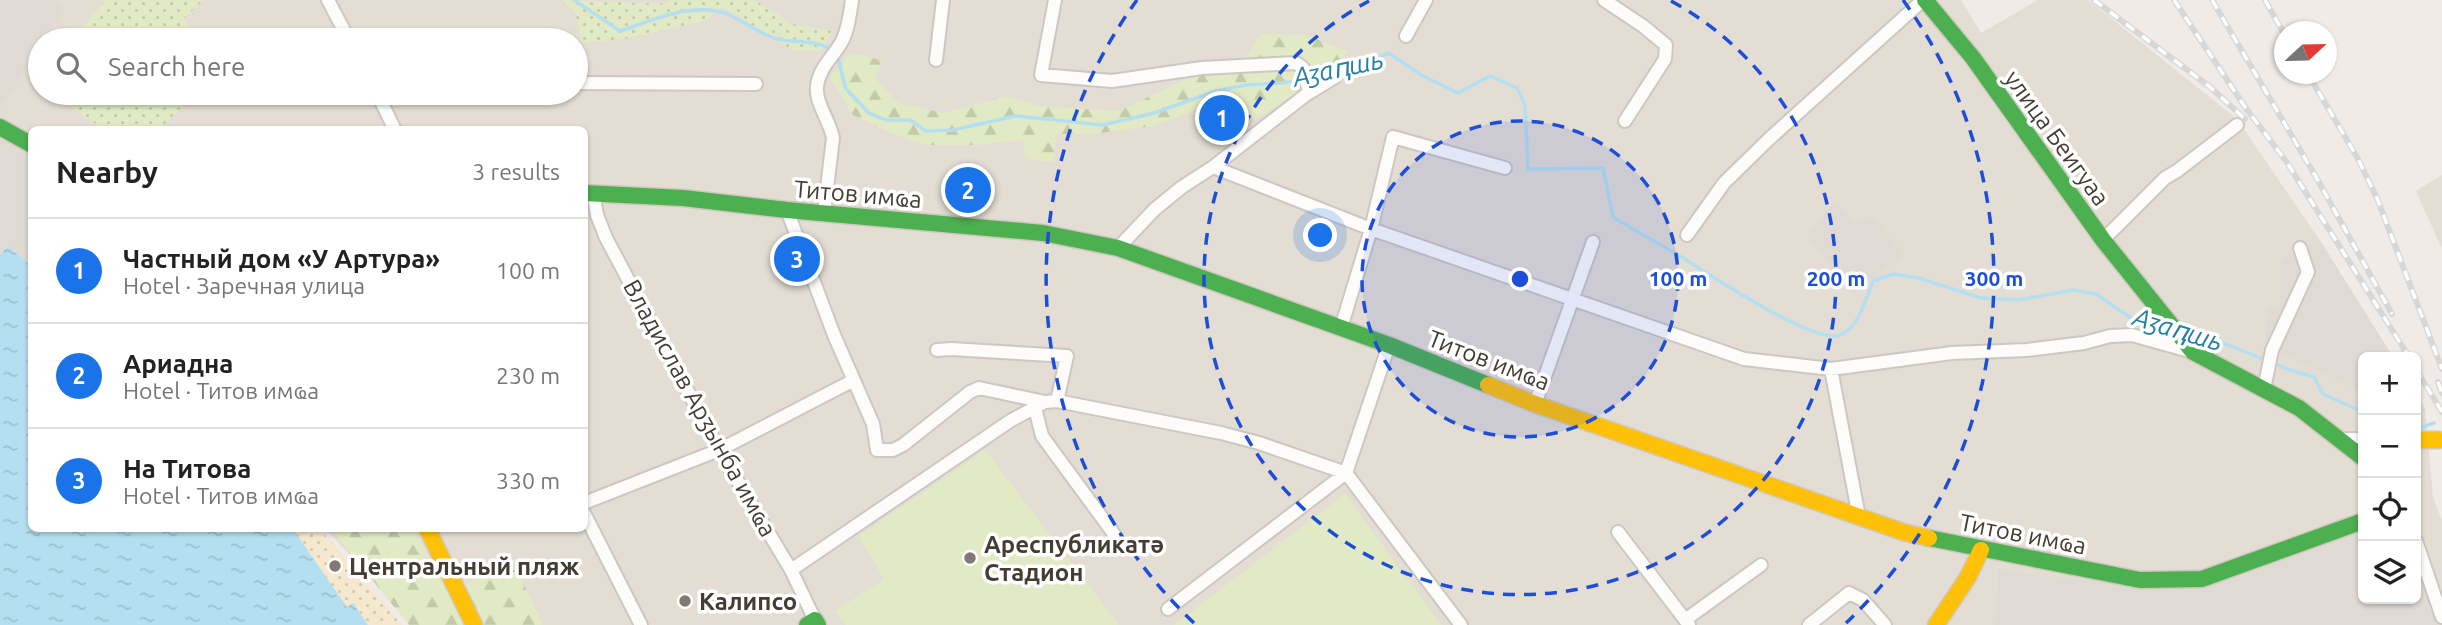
<!DOCTYPE html>
<html lang="en">
<head>
<meta charset="utf-8">
<style>
  body { margin:0; font-family:Ubuntu,sans-serif; background:#f2f2f2; color:#222 }
  .controls { position:absolute; right:21px; bottom:21px; display:grid; overflow:hidden; border-radius:10px; box-shadow:0 2px 5px #0004 }
  .controls button { width:63px; height:63px; display:grid; place-items:center; padding:0; border:0; border-bottom:2px solid #e0e0e0; background:#fff; color:#222; font:35px sans-serif }
  .compass { position:absolute; left:2274px; top:21px; width:63px; height:63px; border-radius:50%; background:#fff; box-shadow:0 2px 5px #0004; rotate:68deg }
  .you { position:absolute; left:1321px; top:236px; width:24px; height:24px; margin:-18px; border:5px solid #fff; border-radius:50%; background:#1a73e8; box-shadow:0 0 0 10px #1a73e833 }
  .badge { display:grid; place-items:center; width:46px; height:46px; border-radius:50%; background:#1a73e8; color:#fff; font-size:23px; font-weight:700 }
  .pin { position:absolute; translate:-50% -50%; border:4px solid #fff; box-shadow:0 2px 7px #0006 }
  .list { margin:0; padding:0; list-style:none }
  h2 { display:flex; justify-content:space-between; align-items:center; height:91px; margin:0; padding:0 28px; font-size:30px }
  h2 small { font-size:23px; font-weight:400; color:#767676 }
  .list li { display:grid; grid-template-columns:46px 1fr auto; gap:21px; align-items:center; box-sizing:border-box; height:105px; padding:0 28px; border-top:2px solid #e0e0e0 }
  .list b { display:block; font-size:26px; white-space:nowrap }
  .list p { margin:0; font-size:23px; white-space:nowrap; color:#767676 }
  .list em { font-size:23px; font-style:normal; color:#767676 }
  .icon { flex:none; width:38px; height:38px; fill:none; stroke:currentColor; stroke-width:2; stroke-linecap:round; stroke-linejoin:round }
  .map { position:relative; flex:none; width:2442px; height:625px; overflow:hidden }
  .search { position:absolute; background:#fff; box-shadow:0 2px 5px #0004; left:28px; top:28px; width:560px; height:77px; display:flex; align-items:center; gap:18px; box-sizing:border-box; padding:0 24px; border-radius:38px; color:#767676; font-size:26px }
  .panel { position:absolute; background:#fff; box-shadow:0 2px 5px #0004; left:28px; top:126px; width:560px; height:406px; border-radius:10px }
  .map>svg:first-child { display:block }
</style>
</head>
<body>
<div class="map">
<svg width="2442" height="625" viewBox="0 0 2442 625">
  <defs>
    <pattern id="grass-dots" width="8" height="8" patternUnits="userSpaceOnUse" patternTransform="scale(1.75)"><rect width="8" height="8" fill="#e1eac4"/><path d="M2 2h.1M6 6h.1" fill="none" stroke="#c2caa9" stroke-width="1.8" stroke-linecap="round"/></pattern>
    <pattern id="forest-firs" width="22" height="20" patternUnits="userSpaceOnUse" patternTransform="scale(1.75)"><rect width="22" height="20" fill="#e1eac4"/><path d="M5 1l3.5 6h-7zM16 11l3.5 6h-7z" fill="#c2caa9"/></pattern>
    <pattern id="sand-dots" width="8" height="8" patternUnits="userSpaceOnUse" patternTransform="scale(1.75)"><rect width="8" height="8" fill="#f6e8cf"/><path d="M2 2h.1M6 6h.1" fill="none" stroke="#d4c8b2" stroke-width="1.8" stroke-linecap="round"/></pattern>
    <pattern id="water-ripples" width="26" height="14" patternUnits="userSpaceOnUse" patternTransform="scale(1.75)"><rect width="26" height="14" fill="#b4dff0"/><path d="M2 4q2-2 4 0t4 0M15 11q2-2 4 0t4 0" fill="none" stroke="#9cc0ce"/></pattern>
  </defs>
  <rect width="100%" height="100%" fill="#f0ebe6"/>
  <path fill="#e4ddd3" fill-rule="evenodd" d="M 0,0 L 1961,0 L 1981,33 L 2038,0 L 2088,0 L 2237,119 L 2319,239 L 2393,357 L 2363,357 L 2363,599 L 2416,599 L 2416,394 L 2425,409 L 2433,497 L 2442,521 L 2442,625 L 413,625 L 326,529 L 584,528 L 584,130 L 32,130 L 31,266 L 8,246 L 0,255 ZM 40,40 L 576,40 L 576,93 L 40,93 Z
    M 2442,175 L 2442,249 L 2416,191 Z"/>
  <path fill="#e0dad4" d="M 0,0 L 55,0 L 65,9 L 44,40 L 40,40 L 40,47 L 0,108 Z
    M 0,132 L 31,152 L 31,266 L 8,246 L 0,255 Z
    M 1835,202 L 1856,224 L 1871,217 L 1904,254 L 1853,294 L 1807,236 Z
    M 2319,239 L 2393,357 L 2363,357 L 2363,392 L 2264,344 L 2269,307 L 2280,308 L 2281,261 Z
    M 2363,528 L 2363,599 L 2416,599 L 2416,566 L 2437,625 L 1995,625 L 1998,570 L 2146,588 L 2205,587 Z"/>
  <path fill="url(#grass-dots)" d="M 106,0 L 204,0 L 184,18 L 196,40 L 72,40 Z
    M 561,0 L 664,4 L 672,0 L 754,0 L 778,14 L 787,23 L 833,31 L 820,52 L 792,50 L 723,7 L 705,21 L 624,39 L 582,43 L 575,12 Z
    M 49,93 L 198,93 L 158,130 L 104,129 Z"/>
  <path fill="url(#forest-firs)" d="M 1261,34 L 1307,35 L 1348,52 L 1321,76 L 1255,120 L 1233,96 L 1153,126 L 1093,134 L 1057,134 L 1053,162 L 1025,159 L 1023,140 L 977,145 L 925,145 L 888,132 L 853,115 L 830,78 C 852,49 848,51 883,61 L 875,78 L 898,103 L 943,113 L 1007,96 L 1039,106 L 1119,111 L 1195,75 L 1238,69 Z
    M 331,529 L 413,529 L 466,625 L 409,625 Z
    M 513,562 L 543,625 L 483,625 L 463,585 Z"/>
  <path fill="url(#sand-dots)" d="M 292,529 L 320,529 L 402,625 L 368,625 L 353,603 L 347,608 Z"/>
  <path fill="#e1eac4" d="M 985,450 L 1119,625 L 846,625 L 835,611 L 884,579 L 859,536 Z
    M 1345,494 L 1441,625 L 1174,625 Z"/>
  <path fill="url(#water-ripples)" d="M 8,246 L 31,266 L 32,528 L 293,529 L 347,607 L 353,603 L 368,625 L 0,625 L 0,255 Z"/>
  <g fill="none" stroke-linecap="round" stroke-linejoin="round">
    <path stroke="#b4dff0" stroke-width="3.5" d="M 574,0 L 620,31 C 654,20 695,0 730,15 C 747,24 760,34 778,39 C 795,43 816,39 831,50
      M 837,55 L 846,89 L 869,113 L 886,120 L 910,120 L 926,131 L 953,130 L 1015,116 L 1102,125 L 1151,114 L 1216,91 L 1246,85 L 1283,83 L 1328,76
      M 1336,73 L 1389,53 L 1421,75 L 1458,93 L 1490,76 L 1517,88 L 1525,105 L 1528,169 L 1603,168 L 1613,217 C 1636,231 1660,244 1683,258 C 1709,274 1814,345 1840,335 C 1859,328 1866,298 1873,281 L 1893,274 L 1919,278 L 1981,298 L 2018,300 L 2074,290 L 2096,294 L 2131,318 L 2160,319
      M 2181,326 L 2290,370 L 2314,377 L 2323,394 L 2363,412
      M 2416,429 L 2434,423"/>
    <defs>
      <path id="street" d="M 328,0 L 349,40
        M 1055,0 L 1041,75 L 1112,81 L 1202,68 L 1296,63 L 1303,68 L 1309,92
        M 1604,0 L 1643,26 L 1666,45 L 1665,59 L 1625,121
        M 1406,36 L 1426,0
        M 936,60 L 943,0
        M 576,83 L 756,84
        M 377,93 L 395,130
        M 1213,167 L 1371,229 L 1744,359 L 1831,369 L 1952,353 L 2027,350 L 2084,343 L 2110,336 L 2132,335 L 2193,352
        M 593,193 L 597,215 L 606,238 L 719,450 L 791,570 L 815,620
        M 787,210 L 834,335 L 873,424 L 877,450 L 893,450 L 903,445 L 970,392 L 979,388 L 1045,402
        M 824,213 L 833,138 C 830,121 815,103 817,86 C 819,68 833,57 841,43 C 848,31 850,14 852,0
        M 1687,235 L 1724,183 L 1769,139 L 1923,0
        M 2103,240 L 2165,178 L 2177,171 L 2237,125
        M 1118,248 L 1155,209 L 1182,187 L 1213,167 L 1307,94 L 1335,77
        M 1341,328 L 1371,229 L 1393,137 L 1505,168
        M 937,350 L 951,349 L 1067,356 L 1057,401
        M 1831,369 L 1859,517
        M 2264,389 L 2272,350 L 2308,272 L 2300,248
        M 1535,404 L 1593,242
        M 1035,408 L 1042,436 L 1114,534
        M 2338,439 L 2363,439
        M 1346,473 L 1461,625
        M 584,503 L 719,450 L 854,380
        M 584,513 L 641,625
        M 1618,532 L 1689,625
        M 2416,541 L 2442,617
        M 791,570 L 1010,421 L 1045,402 L 1057,401 L 1221,433 L 1259,443 L 1346,473
        M 1168,609 L 1346,473 L 1389,345
        M 1685,620 L 1761,565
        M 1809,625 L 1849,593 L 1863,600 L 1885,625"/>
      <path id="fast" d="M 1925,0 L 1973,58 L 2103,240 L 2193,352 L 2299,408 L 2363,458
        M 0,127 L 32,145
        M 584,193 L 683,198 L 787,210 L 1043,233 L 1118,248 L 1389,345 L 1488,385
        M 1929,538 L 2140,580 L 2202,579 L 2363,521
        M 807,625 L 815,620 L 818,625"/>
      <path id="slow" d="M 1488,385 L 1535,404 L 1906,533 L 1929,538
        M 2416,440 L 2439,440
        M 427,528 L 474,625
        M 1936,625 L 1968,577 L 1981,550"/>
    </defs>
    <use href="#street" stroke="#ccc7c2" stroke-width="16"/>
    <use href="#fast" stroke="#cfc8bd" stroke-width="19"/>
    <use href="#slow" stroke="#cfc8bd" stroke-width="19"/>
    <use href="#street" stroke="#fdfcfb" stroke-width="12"/>
    <use href="#fast" stroke="#4caf50" stroke-width="16"/>
    <use href="#slow" stroke="#ffc107" stroke-width="16"/>
    <defs>
      <path id="rail" d="M 2094,0 L 2210,87 L 2245,119
        M 2174,0 L 2245,107 L 2286,161 L 2409,357
        M 2212,0 L 2316,177 L 2392,314
        M 2265,0 L 2284,34
        M 2308,74 L 2357,157 L 2377,198 L 2442,369
        M 2416,369 L 2442,412
        M 2438,382 L 2442,393"/>
    </defs>
    <use href="#rail" stroke="#d8d7d7" stroke-width="6"/>
    <use href="#rail" stroke="#fff" stroke-width="3.5" stroke-dasharray="10" stroke-linecap="butt"/>
  </g>
  <circle cx="1520" cy="279" r="158" fill="#1d4ed8" fill-opacity=".12"/>
  <g fill="none" stroke="#1d4ed8" stroke-width="3.5" stroke-dasharray="12 9">
    <circle cx="1520" cy="279" r="158"/>
    <path d="M1671 1A316 316 0 1 1 1369 1"/>
    <path d="M1194 623A474 474 0 0 1 1137 0M1903 0A474 474 0 0 1 1846 623"/>
  </g>
  <g fill="#817972" stroke="#fff" stroke-width="2.5">
    <circle cx="970" cy="558" r="7"/>
    <circle cx="335" cy="566" r="7"/>
    <circle cx="685" cy="601" r="7"/>
  </g>
  <g text-anchor="middle" dominant-baseline="central" stroke-width="7" stroke-linejoin="round" paint-order="stroke">
    <g font-size="24" fill="#453c33" stroke="#fff">
      <text transform="translate(2057 138) rotate(54)">улица Беигуаа</text>
      <text transform="translate(858 194) rotate(5)">Титов имҩа</text>
      <text transform="translate(1489 360) rotate(21)">Титов имҩа</text>
      <text transform="translate(700 408) rotate(61)">Владислав Арӡынба имҩа</text>
      <text transform="translate(2023 534) rotate(11)">Титов имҩа</text>
    </g>
    <g font-size="24" font-weight="bold" fill="#453c33" stroke="#fff" text-anchor="start">
      <text x="984" y="544">Ареспубликатә<tspan x="984" dy="28">Стадион</tspan></text>
      <text x="349" y="566">Центральный пляж</text>
      <text x="699" y="601">Калипсо</text>
    </g>
    <g font-size="26" font-style="italic" fill="#247ea6" stroke="#fff">
      <text transform="translate(1338 68) rotate(-12)">Аӡаԥшь</text>
      <text transform="translate(2178 329) rotate(17)">Аӡаԥшь</text>
    </g>
  </g>
  <circle cx="1520" cy="279" r="10" fill="#1d4ed8" stroke="#fff" stroke-width="3.5"/>
  <g font-size="21" text-anchor="middle" font-weight="bold" fill="#1d4ed8" stroke="#fff" stroke-width="7" stroke-linejoin="round" paint-order="stroke">
    <text x="1678" y="286">100 m</text>
    <text x="1836" y="286">200 m</text>
    <text x="1994" y="286">300 m</text>
  </g>
</svg>
<div class="controls">
<button>+</button>
<button>−</button>
<button><svg class="icon" aria-label="locate" viewBox="0 0 24 24"><circle cx="12" cy="12" r="6"/><path d="M12 2v4M12 18v4M2 12h4M18 12h4"/></svg></button>
<button><svg class="icon" aria-label="layers" viewBox="0 0 24 24"><path d="M12 4l9 5-9 5-9-5zM3 14l9 5 9-5"/></svg></button>
</div>
<svg class="compass" viewBox="-18 -18 36 36"><path d="M0-13l5 13h-10z" fill="#e53935"/><path d="M0 13l5-13h-10z" fill="#767676"/></svg>
<div class="you"></div>
<div class="pin badge" style="left:1222px;top:118px">1</div>
<div class="pin badge" style="left:968px;top:190px">2</div>
<div class="pin badge" style="left:797px;top:259px">3</div>
<div class="search"><svg class="icon" aria-label="search" viewBox="0 0 24 24"><circle cx="10" cy="10" r="6"/><path d="M15 15l6 6"/></svg>Search here</div>
<section class="panel">
<h2>Nearby<small>3 results</small></h2>
<ul class="list">
<li><span class="badge">1</span><div><b>Частный дом «У Артура»</b><p>Hotel · Заречная улица</p></div><em>100 m</em></li>
<li><span class="badge">2</span><div><b>Ариадна</b><p>Hotel · Титов имҩа</p></div><em>230 m</em></li>
<li><span class="badge">3</span><div><b>На Титова</b><p>Hotel · Титов имҩа</p></div><em>330 m</em></li>
</ul>
</section>
</div>
</body>
</html>
